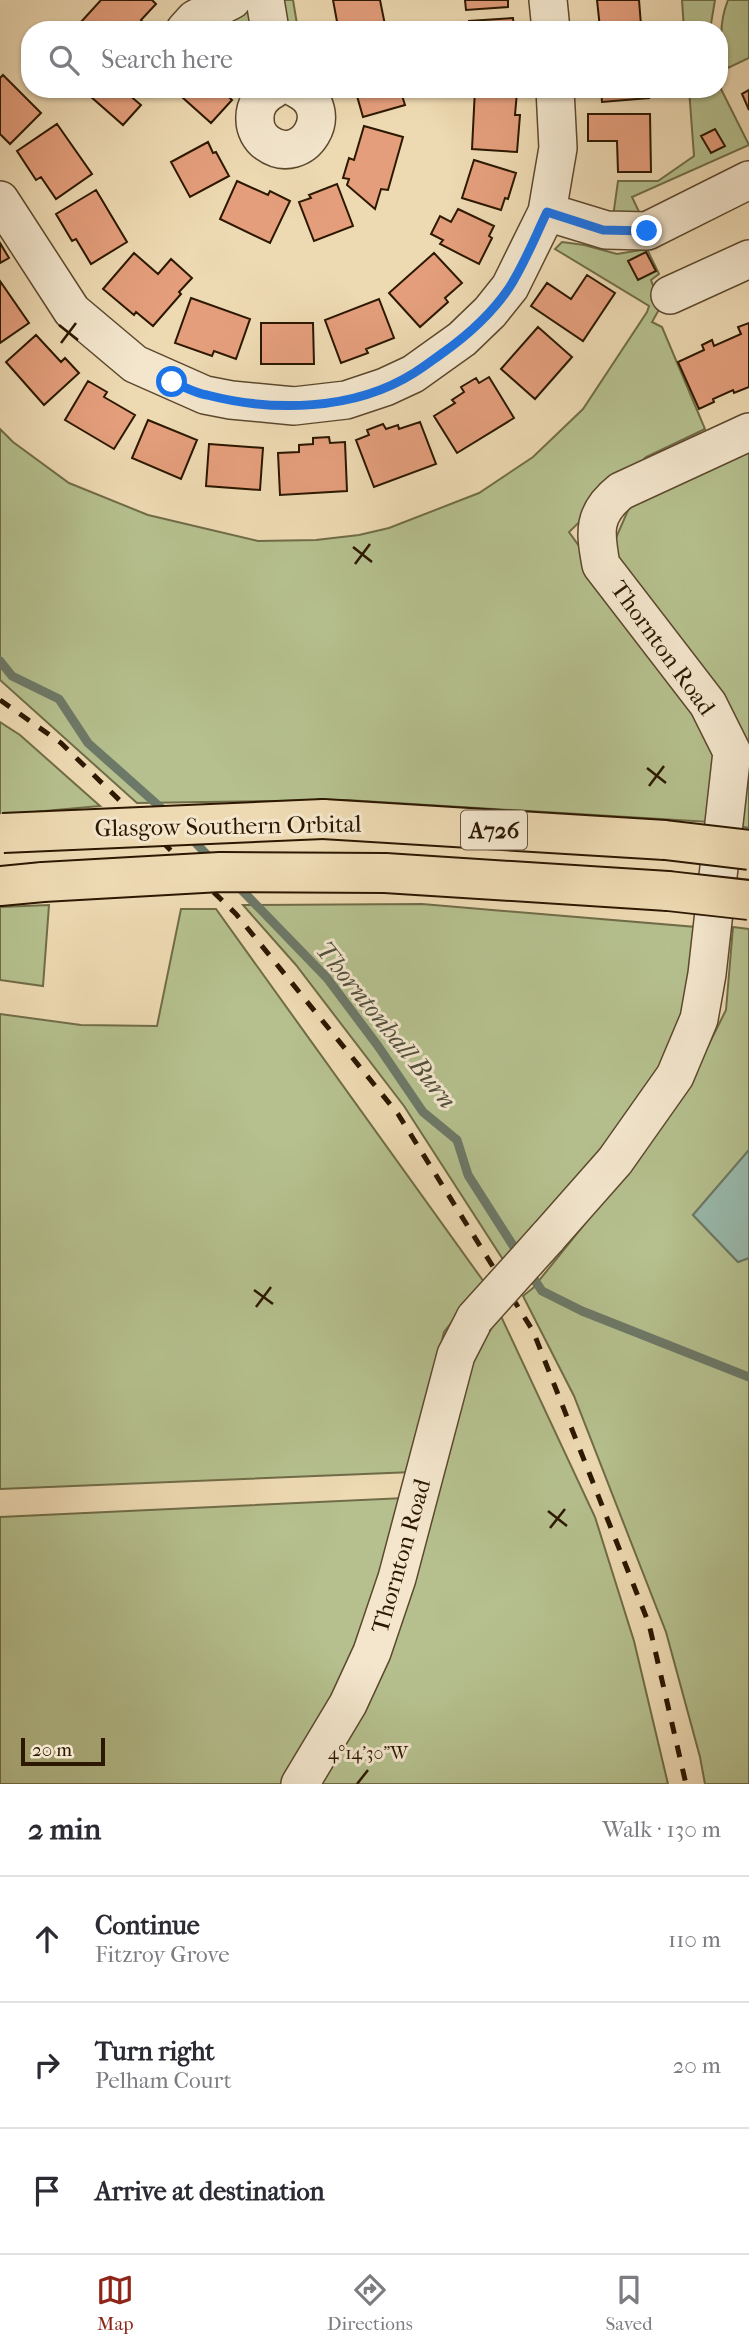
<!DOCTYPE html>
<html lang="en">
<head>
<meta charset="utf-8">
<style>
  body { margin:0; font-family:"IM FELL French Canon",serif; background:#f2f2f3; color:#2b2b33 }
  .scale { position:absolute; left:21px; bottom:18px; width:84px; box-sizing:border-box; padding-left:7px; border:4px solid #2c1800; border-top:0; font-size:19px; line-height:24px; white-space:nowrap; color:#2c1800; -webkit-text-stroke:5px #f3e6cd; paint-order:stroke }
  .stop { position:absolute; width:21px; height:21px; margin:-16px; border:5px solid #1a73e8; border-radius:50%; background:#fff }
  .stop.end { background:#1a73e8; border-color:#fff; box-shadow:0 2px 7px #0008 }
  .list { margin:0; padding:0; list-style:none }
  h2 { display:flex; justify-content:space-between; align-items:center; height:91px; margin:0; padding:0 28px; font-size:30px }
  h2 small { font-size:23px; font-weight:400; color:#7c7c81 }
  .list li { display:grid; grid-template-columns:46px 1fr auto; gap:21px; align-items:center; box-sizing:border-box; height:126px; padding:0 28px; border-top:2px solid #e1e1e2 }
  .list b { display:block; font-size:26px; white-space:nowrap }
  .list p { margin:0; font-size:23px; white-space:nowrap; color:#7c7c81 }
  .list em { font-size:23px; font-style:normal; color:#7c7c81 }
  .icon { flex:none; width:38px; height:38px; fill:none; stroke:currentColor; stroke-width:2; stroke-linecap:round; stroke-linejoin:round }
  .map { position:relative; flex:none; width:749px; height:1784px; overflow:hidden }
  .search { position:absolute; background:#fff; box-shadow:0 2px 5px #0004; left:21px; right:21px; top:21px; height:77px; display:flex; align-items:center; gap:18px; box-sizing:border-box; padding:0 24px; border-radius:28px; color:#7c7c81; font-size:26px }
  .sheet { height:469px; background:#fff }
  nav { display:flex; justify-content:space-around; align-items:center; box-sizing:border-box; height:98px; border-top:2px solid #e1e1e2; background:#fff; font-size:19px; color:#7c7c81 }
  nav a { display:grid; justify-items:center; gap:4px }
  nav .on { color:#8f2418 }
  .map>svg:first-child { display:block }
</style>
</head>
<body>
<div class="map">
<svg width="749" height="1784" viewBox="0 0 749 1784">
  <rect width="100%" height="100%" fill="#edd9b2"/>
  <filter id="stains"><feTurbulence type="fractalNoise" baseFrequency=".00286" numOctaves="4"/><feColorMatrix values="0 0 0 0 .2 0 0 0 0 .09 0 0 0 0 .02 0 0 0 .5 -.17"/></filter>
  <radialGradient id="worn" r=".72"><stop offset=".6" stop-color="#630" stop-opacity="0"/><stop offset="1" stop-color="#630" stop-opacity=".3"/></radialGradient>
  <path fill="#b5c08e" stroke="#706c47" stroke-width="2" d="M 276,0 L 293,0 L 298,30 L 282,30 Z
    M 682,0 L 715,0 L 710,30 L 684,30 Z
    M 728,0 L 749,0 L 749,58 L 728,68 C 719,45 719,23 728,0 Z
    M 249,8 L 256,30 L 198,30 Z
    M 719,85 L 749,145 L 632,197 L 640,214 L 613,217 L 618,181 L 658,181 L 694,156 L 689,89 L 719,89 Z
    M 562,242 L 584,245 L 617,254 L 647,249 L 659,274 L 651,280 L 661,306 L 652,322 L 662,327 L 705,429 L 646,457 L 569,532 L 702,717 L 717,759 L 710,822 L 346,800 L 137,803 L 0,680 L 0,429 L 13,442 L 69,483 L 148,515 L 258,541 L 316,540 L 359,535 L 389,528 L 479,493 L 533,457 L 583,409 L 647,312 L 649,306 L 555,249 Z
    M 749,442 L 749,828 L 733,825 L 742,745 L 659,623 L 612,547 L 629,508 Z
    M 0,722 L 20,735 L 100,806 L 0,815 Z
    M 422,904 L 696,927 L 678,1038 L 635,1109 L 504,1261 L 404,1106 L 296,965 L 243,905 Z
    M 49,905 L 43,986 L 0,980 L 0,907 Z
    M 181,909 L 216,909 L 484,1282 L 444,1332 L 413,1472 L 0,1489 L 0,1014 L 81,1025 L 157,1026 Z
    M 733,927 L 749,929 L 749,1150 L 693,1215 L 738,1262 L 749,1258 L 749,1784 L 705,1784 L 700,1757 L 666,1632 L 574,1396 L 523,1296 L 533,1288 L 646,1148 L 693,1076 L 726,1010 Z
    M 499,1312 L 595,1517 L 634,1641 L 668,1784 L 315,1784 L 472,1356 Z
    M 404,1498 L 365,1642 L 286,1784 L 0,1784 L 0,1517 Z"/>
  <path fill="#99baad" stroke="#6d7968" stroke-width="2" d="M 749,1150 L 749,1258 L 738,1262 L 693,1215 Z"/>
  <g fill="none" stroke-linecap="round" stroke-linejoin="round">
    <path stroke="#6d7968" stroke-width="9" d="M 0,661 L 12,676 L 59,699 L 88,743 L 169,815
      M 188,835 L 213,861
      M 235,883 L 327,978 L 378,1046 L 423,1112 L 457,1140 L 468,1175 L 519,1255
      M 528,1270 L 542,1291 L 582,1311 L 749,1377"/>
  </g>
  <path fill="#e49e7c" stroke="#2c1800" stroke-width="2" d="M 101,0 L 152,0 L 156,4 L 141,20 L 143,22 L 137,30 L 90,30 L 81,22 Z
    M 333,0 L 380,0 L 386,30 L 342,30 L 341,27 L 338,27 Z
    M 465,0 L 508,0 L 508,7 L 466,10 Z
    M 597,0 L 639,0 L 641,25 L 600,28 Z
    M 513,18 L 514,30 L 469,30 L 469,21 Z
    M 3,75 L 41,113 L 10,144 L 0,134 L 0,78 Z
    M 82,89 L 122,89 L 141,105 L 123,125 Z
    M 173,89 L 221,89 L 232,100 L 211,123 Z
    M 355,89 L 400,89 L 405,105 L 363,117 Z
    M 475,89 L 517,92 L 515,115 L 520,115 L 517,152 L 472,149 Z
    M 601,89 L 648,89 L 649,98 L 602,102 Z
    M 749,90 L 749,110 L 742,94 Z
    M 588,114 L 650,114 L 651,172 L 618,172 L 617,141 L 588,141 Z
    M 57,124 L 92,174 L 56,199 L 41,177 L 36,180 L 17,151 Z
    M 364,126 L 403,137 L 388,190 L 381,189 L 375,209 L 347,185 L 349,179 L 343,178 L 349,158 L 354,160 Z
    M 715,129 L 725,146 L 711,153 L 701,136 Z
    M 208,142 L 213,153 L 216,152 L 229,176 L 190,197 L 171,162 Z
    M 474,160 L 516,173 L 508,199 L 505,198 L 501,210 L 462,198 Z
    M 237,181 L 268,195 L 270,191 L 290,201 L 270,243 L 220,219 Z
    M 337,184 L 353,226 L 314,241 L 299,202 L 311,198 L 309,195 Z
    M 96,190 L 127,242 L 91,264 L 76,239 L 72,241 L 56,214 Z
    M 458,209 L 494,226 L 489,236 L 492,238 L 479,264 L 440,244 L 443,240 L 431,234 L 440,216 L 451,222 Z
    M 0,243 L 9,258 L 0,263 Z
    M 646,252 L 656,271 L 638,280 L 628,261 Z
    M 134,253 L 158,274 L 171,259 L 192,278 L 179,292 L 181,294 L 153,326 L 136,312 L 134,315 L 103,289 Z
    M 434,253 L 462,283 L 445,298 L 448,302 L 420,327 L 389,293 Z
    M 587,275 L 615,293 L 583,341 L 531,306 L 547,283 L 571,299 Z
    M 0,281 L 29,323 L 0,343 Z
    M 191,298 L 250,319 L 236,359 L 214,351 L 212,356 L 175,343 Z
    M 379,299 L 394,338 L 366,349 L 368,353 L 341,363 L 325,320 Z
    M 261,323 L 313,323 L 314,364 L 261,364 Z
    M 749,323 L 749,387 L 734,393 L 733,390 L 713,399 L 714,402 L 699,409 L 678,362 L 704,350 L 702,345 L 712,340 L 714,346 L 741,334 L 738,327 Z
    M 538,327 L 572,357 L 535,399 L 501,369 Z
    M 36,335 L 61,362 L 65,358 L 79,373 L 44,405 L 6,362 Z
    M 489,377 L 514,418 L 457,453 L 434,416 L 455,403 L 452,400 L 464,392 L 461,387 L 476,378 L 479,383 Z
    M 88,381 L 107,392 L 104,397 L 135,415 L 114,449 L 65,420 Z
    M 148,420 L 197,440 L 181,479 L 132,458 Z
    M 420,422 L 436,464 L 374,487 L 356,440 L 369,435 L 367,430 L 383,424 L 386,429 L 398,425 L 399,429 Z
    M 329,437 L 330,443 L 345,442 L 347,491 L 280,495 L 278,453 L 299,452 L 299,445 L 313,444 L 313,438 Z
    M 209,444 L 263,448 L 260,490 L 206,486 Z"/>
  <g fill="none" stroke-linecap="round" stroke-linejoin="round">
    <defs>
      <path id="minor" d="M 265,0 L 270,30
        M 548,0 L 551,30
        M 185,30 L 195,19 L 232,0
        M 274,89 C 262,95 254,106 255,120 C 255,129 260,138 267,143 C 303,169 340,110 297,89
        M 0,200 L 72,311 L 135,364 L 205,395 L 231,400 L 294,406 L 346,400 L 385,387 L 413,374 L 462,339 L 490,312 L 510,287 L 547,212 L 558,148 L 555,89
        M 547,212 L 606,230 L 647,231 L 749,180
        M 670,295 L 749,259
        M 547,1238 L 615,1161 L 675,1076 L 699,1019 L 707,974 L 732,752 L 708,704 L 601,565 C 595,532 592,514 621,491 L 749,432
        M 300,1784 L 348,1704 L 372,1652 L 397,1578 L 456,1355 L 475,1318"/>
      <path id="highway" d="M 323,819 L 665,840
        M 385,873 L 668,891
        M 0,886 L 43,882"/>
    </defs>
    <use href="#minor" stroke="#5c482c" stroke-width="40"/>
    <use href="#highway" stroke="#2c1800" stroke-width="42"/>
    <use href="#minor" stroke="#f3e6cd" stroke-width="37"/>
    <use href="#highway" stroke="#edd9b2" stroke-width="38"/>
    <path stroke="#2c1800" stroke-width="5" stroke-dasharray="12 12" stroke-linecap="butt" d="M 0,700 L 61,743 L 236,914 L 398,1114 L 533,1331 L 649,1624 L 686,1784"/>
    <defs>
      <path id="minor-bridge" d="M 475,1318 L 547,1238"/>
      <path id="highway-bridge" d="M 3,833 L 323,819
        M 665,840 L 749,850
        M 43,882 L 220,872 L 385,873
        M 668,891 L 749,900"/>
    </defs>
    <use href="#minor-bridge" stroke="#5c482c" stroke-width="40" stroke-linecap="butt"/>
    <use href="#highway-bridge" stroke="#2c1800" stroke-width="42" stroke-linecap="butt"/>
    <use href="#minor-bridge" stroke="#f3e6cd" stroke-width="37"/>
    <use href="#highway-bridge" stroke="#edd9b2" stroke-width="38"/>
  </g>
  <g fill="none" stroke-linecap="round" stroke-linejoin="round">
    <path stroke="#1a73e8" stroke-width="9" d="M 172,382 C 183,386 195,393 207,395 C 273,412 354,411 414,373 C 424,367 434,359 444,352 C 469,334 492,313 509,288 C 524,265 535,237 547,212 L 603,230 L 647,231"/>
  </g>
  <path fill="none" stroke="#2c1800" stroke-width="2.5" d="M 59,325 L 78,340M 61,343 L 76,323M 353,547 L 372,562M 355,564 L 370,544M 647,768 L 666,783M 649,786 L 664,766M 254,1290 L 273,1304M 256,1307 L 271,1287M 548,1511 L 567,1526M 550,1528 L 565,1509M 357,1784 L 368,1770"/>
  <g text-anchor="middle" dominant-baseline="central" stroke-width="6" stroke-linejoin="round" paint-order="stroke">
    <rect fill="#f3e6cd" stroke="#68563e" stroke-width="2" x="461" y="810.5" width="66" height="39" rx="5"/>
    <g font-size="23" font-weight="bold" fill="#2c1800">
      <text x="494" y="830">A726</text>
    </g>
    <g font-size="24" fill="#2c1800" stroke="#f3e6cd">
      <text transform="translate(663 648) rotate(54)">Thornton Road</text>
      <text transform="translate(228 826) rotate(-1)">Glasgow Southern Orbital</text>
      <text transform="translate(401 1556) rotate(-74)">Thornton Road</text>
    </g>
    <g font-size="26" font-style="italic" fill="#52513d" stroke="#f3e6cd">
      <text transform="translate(386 1025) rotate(51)">Thorntonhall Burn</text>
    </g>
  </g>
  <g font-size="18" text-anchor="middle" fill="#2c1800" stroke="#f3e6cd" stroke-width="6" stroke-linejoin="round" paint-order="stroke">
    <text x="368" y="1759">4°14'30"W</text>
  </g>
  <rect width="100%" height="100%" filter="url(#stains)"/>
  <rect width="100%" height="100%" fill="url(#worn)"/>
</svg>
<div class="scale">20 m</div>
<div class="stop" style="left:172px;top:382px"></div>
<div class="stop end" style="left:647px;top:231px"></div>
<div class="search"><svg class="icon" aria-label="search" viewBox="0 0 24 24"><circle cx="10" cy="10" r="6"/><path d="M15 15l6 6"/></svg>Search here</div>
</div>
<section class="sheet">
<h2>2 min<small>Walk · 130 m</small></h2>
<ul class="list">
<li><svg class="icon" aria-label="ahead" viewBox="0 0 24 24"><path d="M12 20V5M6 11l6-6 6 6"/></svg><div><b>Continue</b><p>Fitzroy Grove</p></div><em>110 m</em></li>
<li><svg class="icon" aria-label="right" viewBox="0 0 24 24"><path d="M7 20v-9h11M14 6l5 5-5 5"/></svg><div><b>Turn right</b><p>Pelham Court</p></div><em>20 m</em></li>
<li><svg class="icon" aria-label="arrive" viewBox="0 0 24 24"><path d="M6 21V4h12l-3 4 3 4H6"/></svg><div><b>Arrive at destination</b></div></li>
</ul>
</section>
<nav>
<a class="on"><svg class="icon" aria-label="map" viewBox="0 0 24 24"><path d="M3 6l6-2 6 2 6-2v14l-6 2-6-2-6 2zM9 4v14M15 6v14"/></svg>Map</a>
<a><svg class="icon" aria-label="directions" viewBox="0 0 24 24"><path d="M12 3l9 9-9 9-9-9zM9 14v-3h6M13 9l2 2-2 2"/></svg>Directions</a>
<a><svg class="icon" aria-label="saved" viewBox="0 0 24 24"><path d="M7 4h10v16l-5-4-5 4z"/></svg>Saved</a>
</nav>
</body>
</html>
